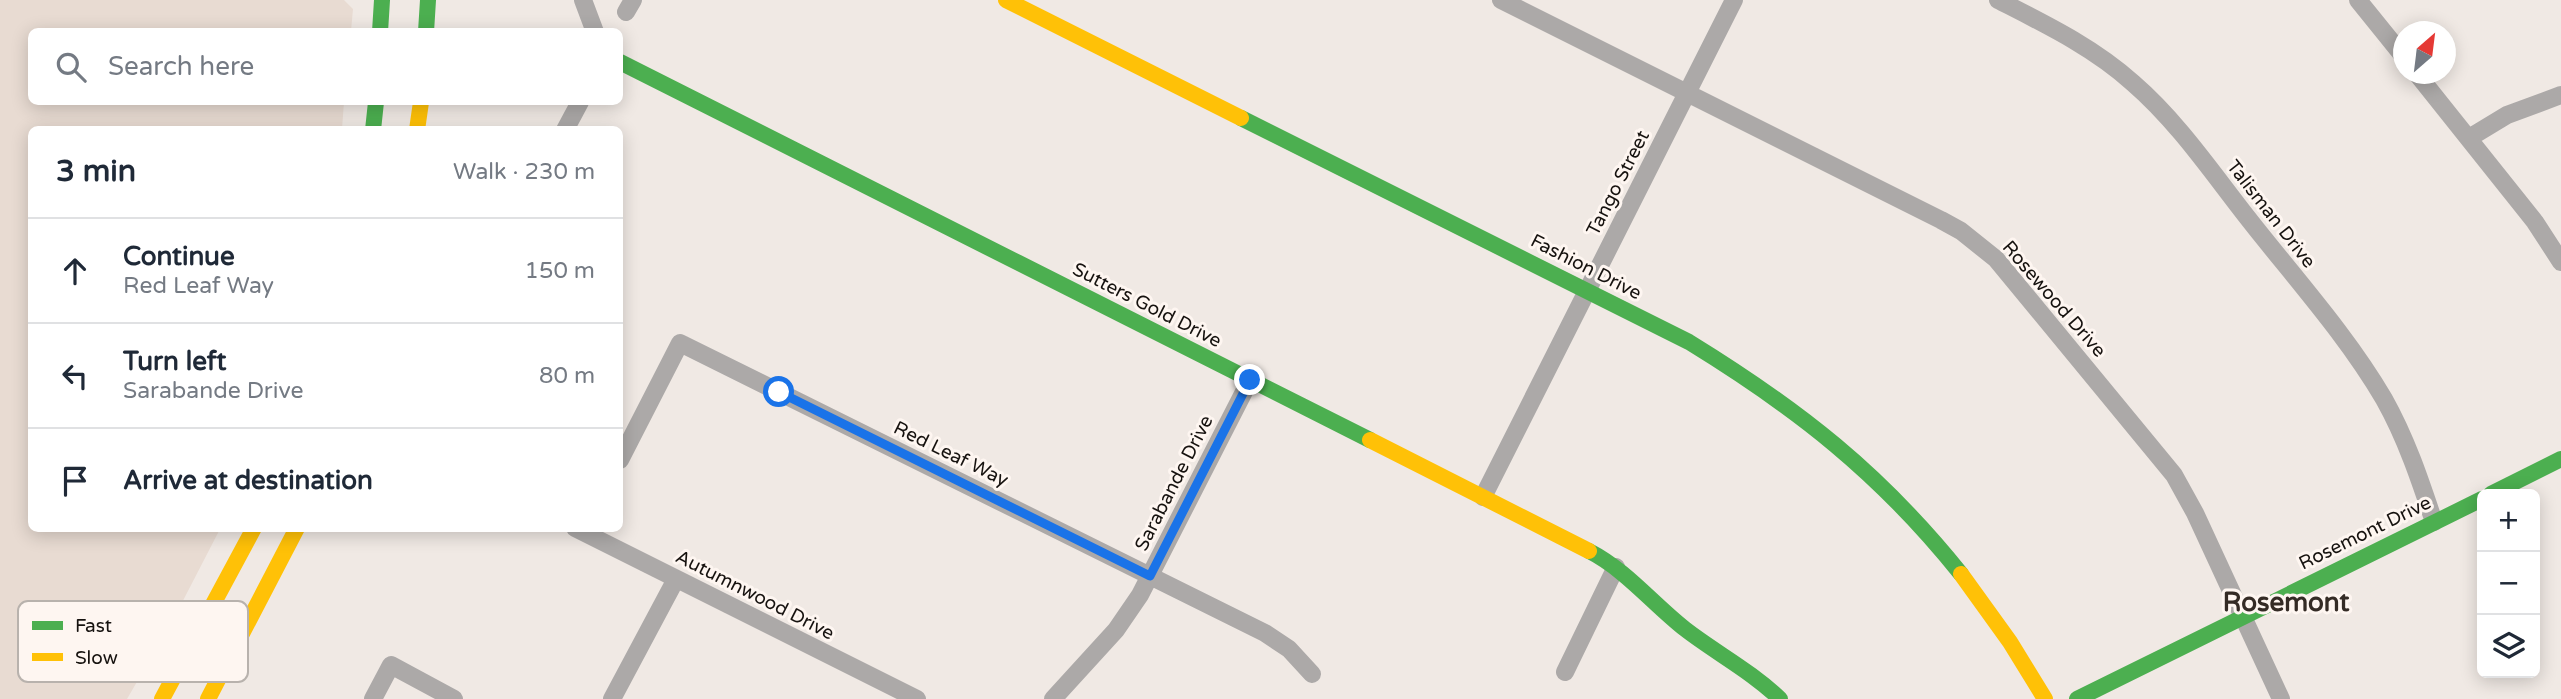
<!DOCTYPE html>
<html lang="en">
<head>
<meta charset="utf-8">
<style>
  body { margin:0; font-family:"Varela Round",sans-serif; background:#f6f6f7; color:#1f2937 }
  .controls { position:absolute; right:21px; bottom:21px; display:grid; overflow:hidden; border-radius:10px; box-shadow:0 4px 18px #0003 }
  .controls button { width:63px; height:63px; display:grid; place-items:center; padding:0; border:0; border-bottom:2px solid #e0e1e3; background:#fff; color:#1f2937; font:35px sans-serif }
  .compass { position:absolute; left:2393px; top:21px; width:63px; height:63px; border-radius:50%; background:#fff; box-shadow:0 4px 18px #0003; rotate:28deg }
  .stop { position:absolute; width:21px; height:21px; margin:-16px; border:5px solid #1a73e8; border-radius:50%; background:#fff }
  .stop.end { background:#1a73e8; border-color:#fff; box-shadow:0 2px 7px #0008 }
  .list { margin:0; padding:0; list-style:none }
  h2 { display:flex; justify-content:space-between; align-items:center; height:91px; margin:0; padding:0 28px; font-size:30px }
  h2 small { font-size:23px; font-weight:400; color:#747a83 }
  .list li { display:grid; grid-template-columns:46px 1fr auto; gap:21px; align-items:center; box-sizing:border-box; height:105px; padding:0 28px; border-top:2px solid #e0e1e3 }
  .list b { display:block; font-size:26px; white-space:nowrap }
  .list p { margin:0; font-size:23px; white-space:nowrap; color:#747a83 }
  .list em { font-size:23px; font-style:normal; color:#747a83 }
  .icon { flex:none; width:38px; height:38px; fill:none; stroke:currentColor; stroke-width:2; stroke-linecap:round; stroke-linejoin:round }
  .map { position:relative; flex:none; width:2561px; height:699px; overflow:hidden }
  .search { position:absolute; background:#fff; box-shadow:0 4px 18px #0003; left:28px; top:28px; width:595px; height:77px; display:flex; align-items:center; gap:18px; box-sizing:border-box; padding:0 24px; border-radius:10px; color:#747a83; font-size:26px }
  .panel { position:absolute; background:#fff; box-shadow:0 4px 18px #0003; left:28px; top:126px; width:595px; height:406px; border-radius:10px }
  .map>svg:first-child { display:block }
</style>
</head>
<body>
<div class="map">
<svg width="2561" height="699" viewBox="0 0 2561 699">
  <rect width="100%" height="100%" fill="#f0e9e4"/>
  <path fill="#e8dbd2" d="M 0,0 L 344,0 L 353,9 L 351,31 L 32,32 L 32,102 L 344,102 L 342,129 L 32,130 L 32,528 L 220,529 L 173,620 L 127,699 L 0,699 Z"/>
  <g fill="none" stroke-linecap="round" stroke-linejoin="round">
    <path stroke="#aca9a8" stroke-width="18" d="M 583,0 L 595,32
      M 1501,0 L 1941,220 L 1961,231 L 1996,259 L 2174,475 L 2195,513 L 2281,699
      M 1998,0 C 2045,24 2093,47 2133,83 C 2177,121 2211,171 2247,217 C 2293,276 2346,334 2384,399 C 2406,438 2420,480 2434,522
      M 2358,0 L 2404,57
      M 626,12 L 633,0
      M 2417,74 L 2535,222 L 2561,262
      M 565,130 L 580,102
      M 2469,138 L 2507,115 L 2561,95
      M 620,460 L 680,343 L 1265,633 L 1289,649 L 1312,674
      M 1483,497 L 1734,0
      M 575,528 L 917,699
      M 1565,672 L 1616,567
      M 373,699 L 391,665 L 454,699
      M 612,699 L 676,579
      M 1053,699 L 1116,630 L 1140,595 L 1250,380"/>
    <path stroke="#4caf50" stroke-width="16" d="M 380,32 L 382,0
      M 426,32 L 428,0
      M 620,62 L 1370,440
      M 1241,118 L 1689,342 C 1798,409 1880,473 1961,574
      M 373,130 L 376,102
      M 2491,494 L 2561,459
      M 1589,551 C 1626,570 1652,603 1685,629 C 1716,653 1751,671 1780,699
      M 2077,699 L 2482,499"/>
    <path stroke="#ffc107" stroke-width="16" d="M 1006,0 L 1241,118
      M 417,130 L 421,102
      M 1370,440 L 1589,551
      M 1961,574 L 2010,642 L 2045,699
      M 162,699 L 254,528
      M 208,699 L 297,528"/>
  </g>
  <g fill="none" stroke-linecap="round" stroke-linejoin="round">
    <path stroke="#1a73e8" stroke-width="9" d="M 779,392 L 1150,576 L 1250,380"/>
  </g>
  <g text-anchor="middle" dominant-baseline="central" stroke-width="6" stroke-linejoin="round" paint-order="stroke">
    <g font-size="19" fill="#16120f" stroke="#fef6f1">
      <text transform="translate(1618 183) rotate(-63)">Tango Street</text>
      <text transform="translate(2271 214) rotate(52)">Talisman Drive</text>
      <text transform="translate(1586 267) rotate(27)">Fashion Drive</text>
      <text transform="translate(2054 299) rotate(49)">Rosewood Drive</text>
      <text transform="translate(1147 305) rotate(27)">Sutters Gold Drive</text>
      <text transform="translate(951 454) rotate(26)">Red Leaf Way</text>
      <text transform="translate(1174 483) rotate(-63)">Sarabande Drive</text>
      <text transform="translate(2365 533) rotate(-26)">Rosemont Drive</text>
      <text transform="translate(755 595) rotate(27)">Autumnwood Drive</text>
    </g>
    <g font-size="26" font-weight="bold" fill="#342b25" stroke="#fef6f1">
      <text x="2286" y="602">Rosemont</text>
    </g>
  </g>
  <rect x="18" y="601" width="230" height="81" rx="10" fill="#fef6f1" stroke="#b8b2ad" stroke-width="2"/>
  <rect x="32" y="621" width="31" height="9" fill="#4caf50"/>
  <rect x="32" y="653" width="31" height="8" fill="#ffc107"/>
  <g font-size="19" fill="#16120f">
    <text x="75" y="632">Fast</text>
    <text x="75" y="664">Slow</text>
  </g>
</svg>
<div class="controls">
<button>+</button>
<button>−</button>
<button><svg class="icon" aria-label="layers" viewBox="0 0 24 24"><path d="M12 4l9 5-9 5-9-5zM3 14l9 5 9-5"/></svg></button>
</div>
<svg class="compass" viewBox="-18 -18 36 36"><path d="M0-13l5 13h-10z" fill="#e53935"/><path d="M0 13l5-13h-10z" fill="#747a83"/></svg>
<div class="stop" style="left:779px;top:392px"></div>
<div class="stop end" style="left:1250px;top:380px"></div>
<div class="search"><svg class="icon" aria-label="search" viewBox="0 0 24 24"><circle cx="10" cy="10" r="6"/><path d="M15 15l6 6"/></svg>Search here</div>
<section class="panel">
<h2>3 min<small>Walk · 230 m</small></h2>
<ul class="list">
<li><svg class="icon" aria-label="ahead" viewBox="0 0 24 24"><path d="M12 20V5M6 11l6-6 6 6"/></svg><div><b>Continue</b><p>Red Leaf Way</p></div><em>150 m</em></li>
<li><svg class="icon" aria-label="left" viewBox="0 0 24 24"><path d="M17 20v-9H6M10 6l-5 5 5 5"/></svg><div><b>Turn left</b><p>Sarabande Drive</p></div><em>80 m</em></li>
<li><svg class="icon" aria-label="arrive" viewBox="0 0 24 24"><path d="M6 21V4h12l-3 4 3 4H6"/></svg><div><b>Arrive at destination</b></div></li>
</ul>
</section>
</div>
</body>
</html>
